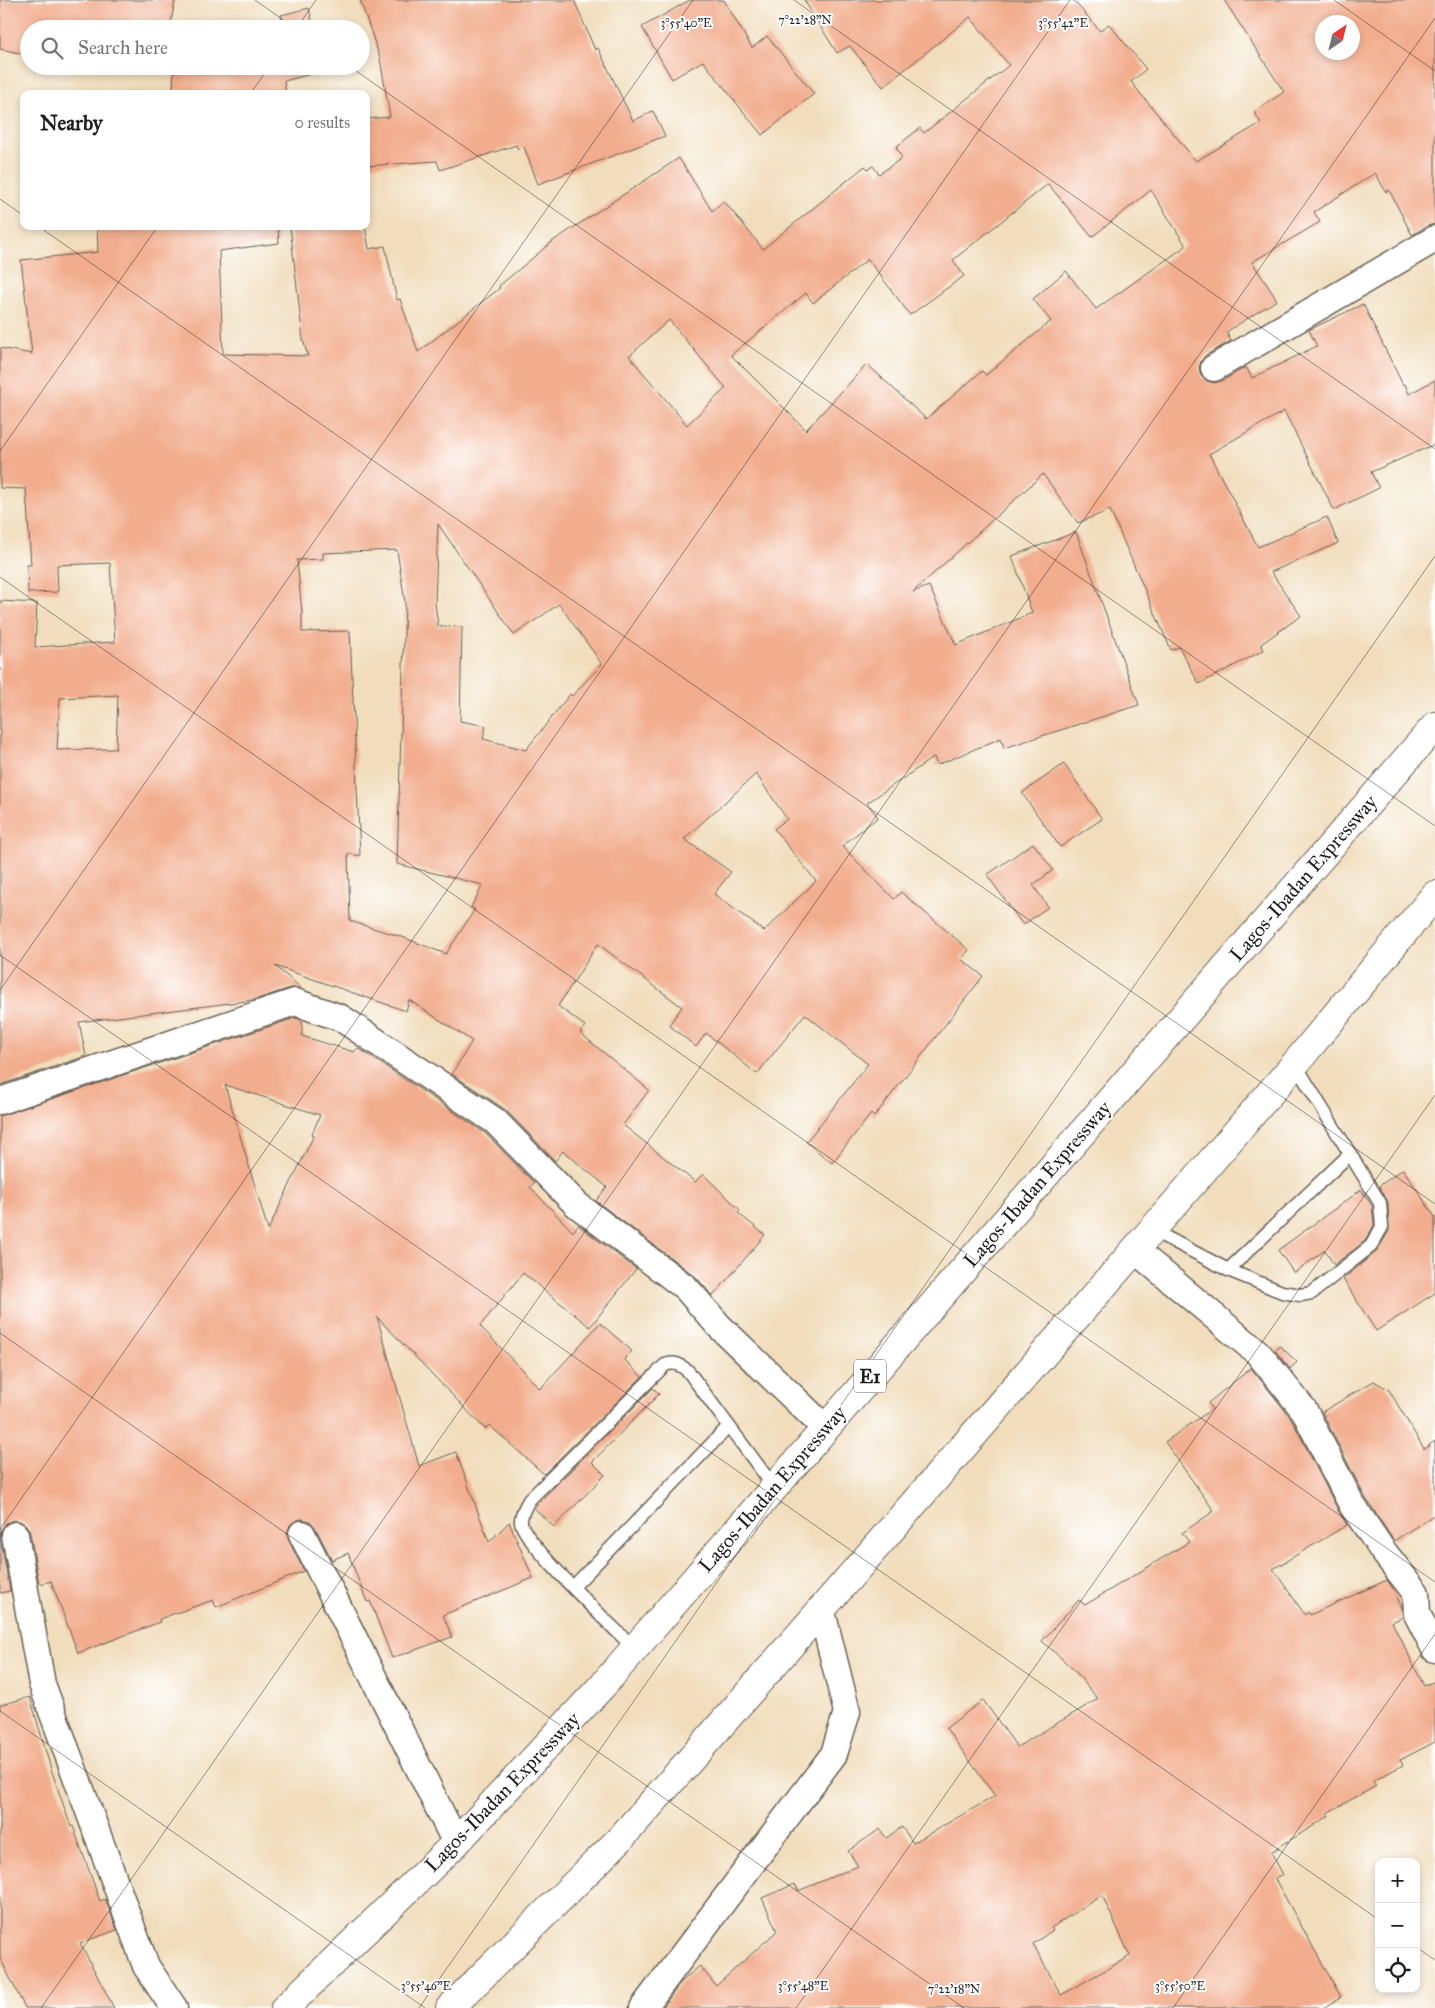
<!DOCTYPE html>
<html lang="en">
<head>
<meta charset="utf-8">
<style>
  body { margin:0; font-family:"IM FELL Great Primer",serif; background:#f6f6f6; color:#202124 }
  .controls { position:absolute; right:15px; bottom:15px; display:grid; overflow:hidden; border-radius:10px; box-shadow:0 2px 8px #0003 }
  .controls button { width:45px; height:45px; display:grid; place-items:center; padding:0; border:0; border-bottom:1px solid #e0e0e0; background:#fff; color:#202124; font:25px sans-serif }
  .compass { position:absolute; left:1315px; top:15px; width:45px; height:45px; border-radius:50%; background:#fff; box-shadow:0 2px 8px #0003; rotate:35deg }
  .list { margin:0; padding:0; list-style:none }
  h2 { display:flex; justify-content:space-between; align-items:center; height:65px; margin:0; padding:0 20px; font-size:21px }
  h2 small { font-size:16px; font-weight:400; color:#757577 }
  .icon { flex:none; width:28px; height:28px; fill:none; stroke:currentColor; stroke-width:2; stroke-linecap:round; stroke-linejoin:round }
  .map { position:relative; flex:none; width:1435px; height:2008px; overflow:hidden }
  .search { position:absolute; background:#fff; box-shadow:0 2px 8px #0003; left:20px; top:20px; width:350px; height:55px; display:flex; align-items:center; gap:12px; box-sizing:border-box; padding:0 18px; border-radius:28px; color:#757577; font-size:19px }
  .panel { position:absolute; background:#fff; box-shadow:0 2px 8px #0003; left:20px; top:90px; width:350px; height:140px; border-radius:10px }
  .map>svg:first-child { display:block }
</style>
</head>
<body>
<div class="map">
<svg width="1435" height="2008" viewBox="0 0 1435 2008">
  <rect width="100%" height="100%" fill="#fff"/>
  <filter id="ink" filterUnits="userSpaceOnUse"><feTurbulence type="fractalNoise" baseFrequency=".02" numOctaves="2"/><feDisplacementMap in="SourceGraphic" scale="10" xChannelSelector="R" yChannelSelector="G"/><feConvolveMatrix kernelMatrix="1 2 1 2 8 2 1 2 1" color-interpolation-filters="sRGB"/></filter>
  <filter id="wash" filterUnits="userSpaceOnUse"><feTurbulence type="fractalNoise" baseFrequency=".0096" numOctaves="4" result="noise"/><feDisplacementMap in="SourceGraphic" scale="20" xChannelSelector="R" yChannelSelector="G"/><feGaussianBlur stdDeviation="1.12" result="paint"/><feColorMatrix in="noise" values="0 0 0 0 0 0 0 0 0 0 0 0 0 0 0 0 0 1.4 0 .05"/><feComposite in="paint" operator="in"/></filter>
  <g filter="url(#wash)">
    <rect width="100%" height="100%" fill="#f1ddbc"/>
    <g id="blocks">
      <path fill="#f2ad8e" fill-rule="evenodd" d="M 0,0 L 175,0 L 170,29 L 29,29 L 29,55 L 0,49 Z
        M 360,0 L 574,0 L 595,50 L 598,48 L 633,121 L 653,111 L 665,136 L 538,184 L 524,147 L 518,149 L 516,145 L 440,170 L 437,161 L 366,166 L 366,119 L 390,117 L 380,58 Z
        M 690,0 L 724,0 L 752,48 L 767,36 L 814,94 L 762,135 L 703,61 L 672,79 L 642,27 Z
        M 804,0 L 1073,0 L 1100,31 L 1109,24 L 1146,69 L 1131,82 L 1196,161 L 1261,123 L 1254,112 L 1284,92 L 1224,0 L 1435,0 L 1435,224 L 1427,226 L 1412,235 L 1389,190 L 1386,192 L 1375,173 L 1314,212 L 1320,222 L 1252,262 L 1277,300 L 1226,332 L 1231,341 L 1206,355 L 1201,361 L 1199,368 L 1201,376 L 1207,381 L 1214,383 L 1222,381 L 1246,367 L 1252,378 L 1317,346 L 1309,330 L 1363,304 L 1403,385 L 1405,384 L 1409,394 L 1435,380 L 1435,444 L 1371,472 L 1379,488 L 1334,510 L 1284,411 L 1209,454 L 1258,547 L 1327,517 L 1338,543 L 1271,572 L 1301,616 L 1261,644 L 1264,650 L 1199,684 L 1179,647 L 1171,650 L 1110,510 L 1078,523 L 1043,474 L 913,592 L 929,586 L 956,645 L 1032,613 L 1012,556 L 1076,532 L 1139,705 L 1004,748 L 1001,738 L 937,765 L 934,757 L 867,803 L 878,817 L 842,846 L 894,899 L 901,892 L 969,950 L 961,959 L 983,976 L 874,1117 L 871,1114 L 832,1163 L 806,1142 L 868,1064 L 805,1014 L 757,1074 L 706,1033 L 696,1047 L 669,1025 L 682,1007 L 598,944 L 558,1006 L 585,1026 L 580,1033 L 649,1090 L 623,1125 L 695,1182 L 703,1174 L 740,1210 L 738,1213 L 765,1235 L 713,1296 L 695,1276 L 596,1201 L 607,1187 L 563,1151 L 555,1161 L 506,1110 L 452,1074 L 472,1041 L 409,1000 L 406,1011 L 275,966 L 301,988 L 290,988 L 254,1000 L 79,1022 L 86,1056 L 0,1085 L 0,601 L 37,603 L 35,647 L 115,642 L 110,563 L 57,565 L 58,592 L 28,593 L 27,565 L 31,565 L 26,489 L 0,488 L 0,348 L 32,354 L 21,260 L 98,252 L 97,226 L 278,226 L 279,243 L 219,251 L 223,354 L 308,356 L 303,340 L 290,226 L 365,226 L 369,249 L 385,246 L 397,300 L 400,299 L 418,352 L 500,288 L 499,286 L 553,241 L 679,158 L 712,211 L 724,201 L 763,249 L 865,166 L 868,169 L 873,166 L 879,174 L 902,158 L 896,147 L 920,128 L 924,133 L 1009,65 L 970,17 L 883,87 L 850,46 L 837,53 ZM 1322,22 L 1352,22 L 1352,52 L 1322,52 ZM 1048,184 L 1092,237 L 1151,190 L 1186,246 L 1096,309 L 1066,271 L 1033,299 L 1051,321 L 986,375 L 982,371 L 926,419 L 867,364 L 806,430 L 731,355 L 806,293 L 813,303 L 868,259 L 910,315 L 964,276 L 953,260 ZM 669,320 L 726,388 L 687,425 L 629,356 ZM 438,524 L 514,635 L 559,604 L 602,664 L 572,696 L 570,694 L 526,750 L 483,739 L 486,726 L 460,721 L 462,627 L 438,626 L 435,603 ZM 397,550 L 405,602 L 397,864 L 483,885 L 471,907 L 475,909 L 446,954 L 402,937 L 350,921 L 348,853 L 360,856 L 350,631 L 302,632 L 302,613 L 297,560 L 323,559 L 323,553 ZM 118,695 L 116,749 L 57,750 L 60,698 ZM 756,774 L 787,819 L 774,829 L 816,881 L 764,931 L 714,894 L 731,872 L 684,839 Z
        M 309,8 L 314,29 L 284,29 L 281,15 Z
        M 176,26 L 209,29 L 176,29 Z
        M 174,66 L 323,66 L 324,71 L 284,81 L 286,94 L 244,94 L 173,90 Z
        M 1064,764 L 1102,819 L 1060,847 L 1022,793 Z
        M 1033,843 L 1053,870 L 1033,885 L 1048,907 L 1023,925 L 987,875 Z
        M 295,1018 L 302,1020 L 302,1036 L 354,1052 L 358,1048 L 485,1133 L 534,1183 L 530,1187 L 573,1232 L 578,1225 L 636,1269 L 590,1327 L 523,1273 L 480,1326 L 540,1389 L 600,1323 L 632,1351 L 624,1359 L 642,1377 L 544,1474 L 489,1425 L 485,1429 L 377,1317 L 419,1466 L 456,1452 L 489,1542 L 509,1522 L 533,1578 L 443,1615 L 452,1637 L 392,1658 L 370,1601 L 367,1602 L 348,1553 L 332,1560 L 315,1527 L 310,1521 L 302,1519 L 296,1520 L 290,1525 L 287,1534 L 289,1541 L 304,1571 L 216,1607 L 213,1600 L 159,1619 L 160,1622 L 78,1653 L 51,1581 L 39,1584 L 30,1532 L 26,1525 L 20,1521 L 13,1520 L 6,1523 L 1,1530 L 0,1538 L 10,1591 L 0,1593 L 0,1116 ZM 225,1085 L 320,1115 L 312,1134 L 314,1135 L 268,1230 Z
        M 1403,1169 L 1435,1217 L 1435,1293 L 1376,1331 L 1343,1279 L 1376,1252 L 1389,1231 L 1388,1202 L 1379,1186 Z
        M 1361,1190 L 1372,1206 L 1374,1225 L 1365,1241 L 1334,1265 L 1325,1250 L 1294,1273 L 1278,1250 Z
        M 1280,1346 L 1297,1362 L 1290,1369 L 1275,1350 Z
        M 1251,1368 L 1291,1418 L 1339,1512 L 1347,1525 L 1273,1569 L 1305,1615 L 1308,1612 L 1310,1615 L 1387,1580 L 1392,1587 L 1402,1608 L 1403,1617 L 1392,1622 L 1424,1686 L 1435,1681 L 1435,1742 L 1400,1760 L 1403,1765 L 1373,1781 L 1376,1786 L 1327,1813 L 1329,1816 L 1271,1852 L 1283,1875 L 1275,1879 L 1341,1997 L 1323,2008 L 662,2008 L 682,1981 L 700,1966 L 716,1986 L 777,1931 L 762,1898 L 795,1884 L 798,1891 L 858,1866 L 848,1851 L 880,1829 L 886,1838 L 902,1827 L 913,1843 L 995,1796 L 946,1728 L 983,1700 L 1017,1747 L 1098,1699 L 1074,1670 L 1042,1641 L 1079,1600 L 1085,1605 L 1189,1542 L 1182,1533 L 1214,1511 L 1165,1442 L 1212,1409 L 1208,1403 ZM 1102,1895 L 1130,1956 L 1061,1995 L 1033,1944 L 1053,1930 L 1051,1928 Z
        M 1374,1381 L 1389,1390 L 1424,1449 L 1435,1441 L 1435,1514 L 1394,1541 L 1365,1497 L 1322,1412 Z
        M 653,1388 L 659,1394 L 592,1462 L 605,1475 L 554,1527 L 534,1508 L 536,1505 Z
        M 30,1697 L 51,1769 L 71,1827 L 73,1826 L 100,1901 L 105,1899 L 117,1930 L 80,1943 L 114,2008 L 25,2008 L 0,1958 L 0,1705 Z"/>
    </g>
  </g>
  <g filter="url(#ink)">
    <use href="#blocks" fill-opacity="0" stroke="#676054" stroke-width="1"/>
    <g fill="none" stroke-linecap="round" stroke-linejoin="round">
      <defs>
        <path id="lane" d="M 1152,1230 L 1228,1270 L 1282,1292 L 1300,1295 L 1312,1293 L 1371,1246 L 1382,1227 L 1380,1203 L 1295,1064
          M 1228,1270 L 1350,1154
          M 573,1587 L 729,1426
          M 634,1648 C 614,1628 524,1544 521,1522 C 520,1515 526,1506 529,1500 L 665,1365 C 675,1361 680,1365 688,1371 L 774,1487"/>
        <path id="street" d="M 1214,368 L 1435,239
          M 0,1101 L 295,1002 L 341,1018 L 495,1121 L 576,1204 L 686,1288 L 719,1326 L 825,1428
          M 1135,1250 L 1258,1353 L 1304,1410 L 1352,1505 L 1383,1551 L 1416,1593 L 1417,1614 L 1435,1649
          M 302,1534 L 456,1843
          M 15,1535 L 42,1684 L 146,1966 L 174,2008
          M 643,2008 L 834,1754 L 847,1712 L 821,1608"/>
        <path id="highway" d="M 285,2008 L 456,1843 L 603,1685 L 1435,726
          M 450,2008 L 619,1840 L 706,1742 L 1152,1230 L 1295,1064 L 1435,895"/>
      </defs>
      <use href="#lane" stroke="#676054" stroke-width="15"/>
      <use href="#street" stroke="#676054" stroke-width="29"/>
      <use href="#highway" stroke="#676054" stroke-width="30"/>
      <use href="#lane" stroke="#fff" stroke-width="12"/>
      <use href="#street" stroke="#fff" stroke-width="26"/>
      <use href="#highway" stroke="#fff" stroke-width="28"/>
    </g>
  </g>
  <path fill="none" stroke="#1c1c1c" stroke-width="1" stroke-opacity="0.45" d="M 255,0 L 296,29M 794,0 L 1435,449M 1334,0 L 1435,71M 296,29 L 316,0M 349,66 L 1435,826M 250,94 L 270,66M 0,199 L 24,216M 38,226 L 1435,1204M 0,451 L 158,226M 0,577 L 1435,1582M 0,955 L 1379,1920M 0,990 L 693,0M 0,1333 L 964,2008M 0,1529 L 1070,0M 0,1711 L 425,2008M 1416,1947 L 1435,1960M 41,2008 L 1435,18M 419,2008 L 1435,556M 796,2008 L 1435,1095M 1173,2008 L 1435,1634"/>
  <g text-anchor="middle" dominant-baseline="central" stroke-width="4" stroke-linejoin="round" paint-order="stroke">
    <rect fill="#fff" stroke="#606060" stroke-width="1" x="854" y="1359.5" width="32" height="33" rx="4"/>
    <g font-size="19" font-weight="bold" fill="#1c1c1c">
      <text x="870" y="1376">E1</text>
    </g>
    <g font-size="20" fill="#1c1c1c" stroke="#fff">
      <text transform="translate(1303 878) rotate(-49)">Lagos-Ibadan Expressway</text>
      <text transform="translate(1037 1184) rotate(-49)">Lagos-Ibadan Expressway</text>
      <text transform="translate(772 1489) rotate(-49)">Lagos-Ibadan Expressway</text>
      <text transform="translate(502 1792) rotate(-46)">Lagos-Ibadan Expressway</text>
    </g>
  </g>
  <g font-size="12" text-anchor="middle" fill="#1c1c1c" stroke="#fff" stroke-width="4" stroke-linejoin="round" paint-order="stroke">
    <text x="805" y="24">7°22'28"N</text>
    <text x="686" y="27">3°55'40"E</text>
    <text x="1063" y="27">3°55'42"E</text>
    <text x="426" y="1990">3°55'46"E</text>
    <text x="803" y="1990">3°55'48"E</text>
    <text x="1180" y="1990">3°55'50"E</text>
    <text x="954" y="1993">7°22'18"N</text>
  </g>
</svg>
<div class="controls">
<button>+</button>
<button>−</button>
<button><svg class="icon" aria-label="locate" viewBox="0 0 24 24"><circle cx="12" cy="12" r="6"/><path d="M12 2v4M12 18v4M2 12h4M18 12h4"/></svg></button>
</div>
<svg class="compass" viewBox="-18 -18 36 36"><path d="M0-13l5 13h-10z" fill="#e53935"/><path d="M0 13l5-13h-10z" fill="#757577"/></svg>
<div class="search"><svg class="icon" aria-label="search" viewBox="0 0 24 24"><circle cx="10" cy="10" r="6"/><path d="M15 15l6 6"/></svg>Search here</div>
<section class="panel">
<h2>Nearby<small>0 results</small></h2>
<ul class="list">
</ul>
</section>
</div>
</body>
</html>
